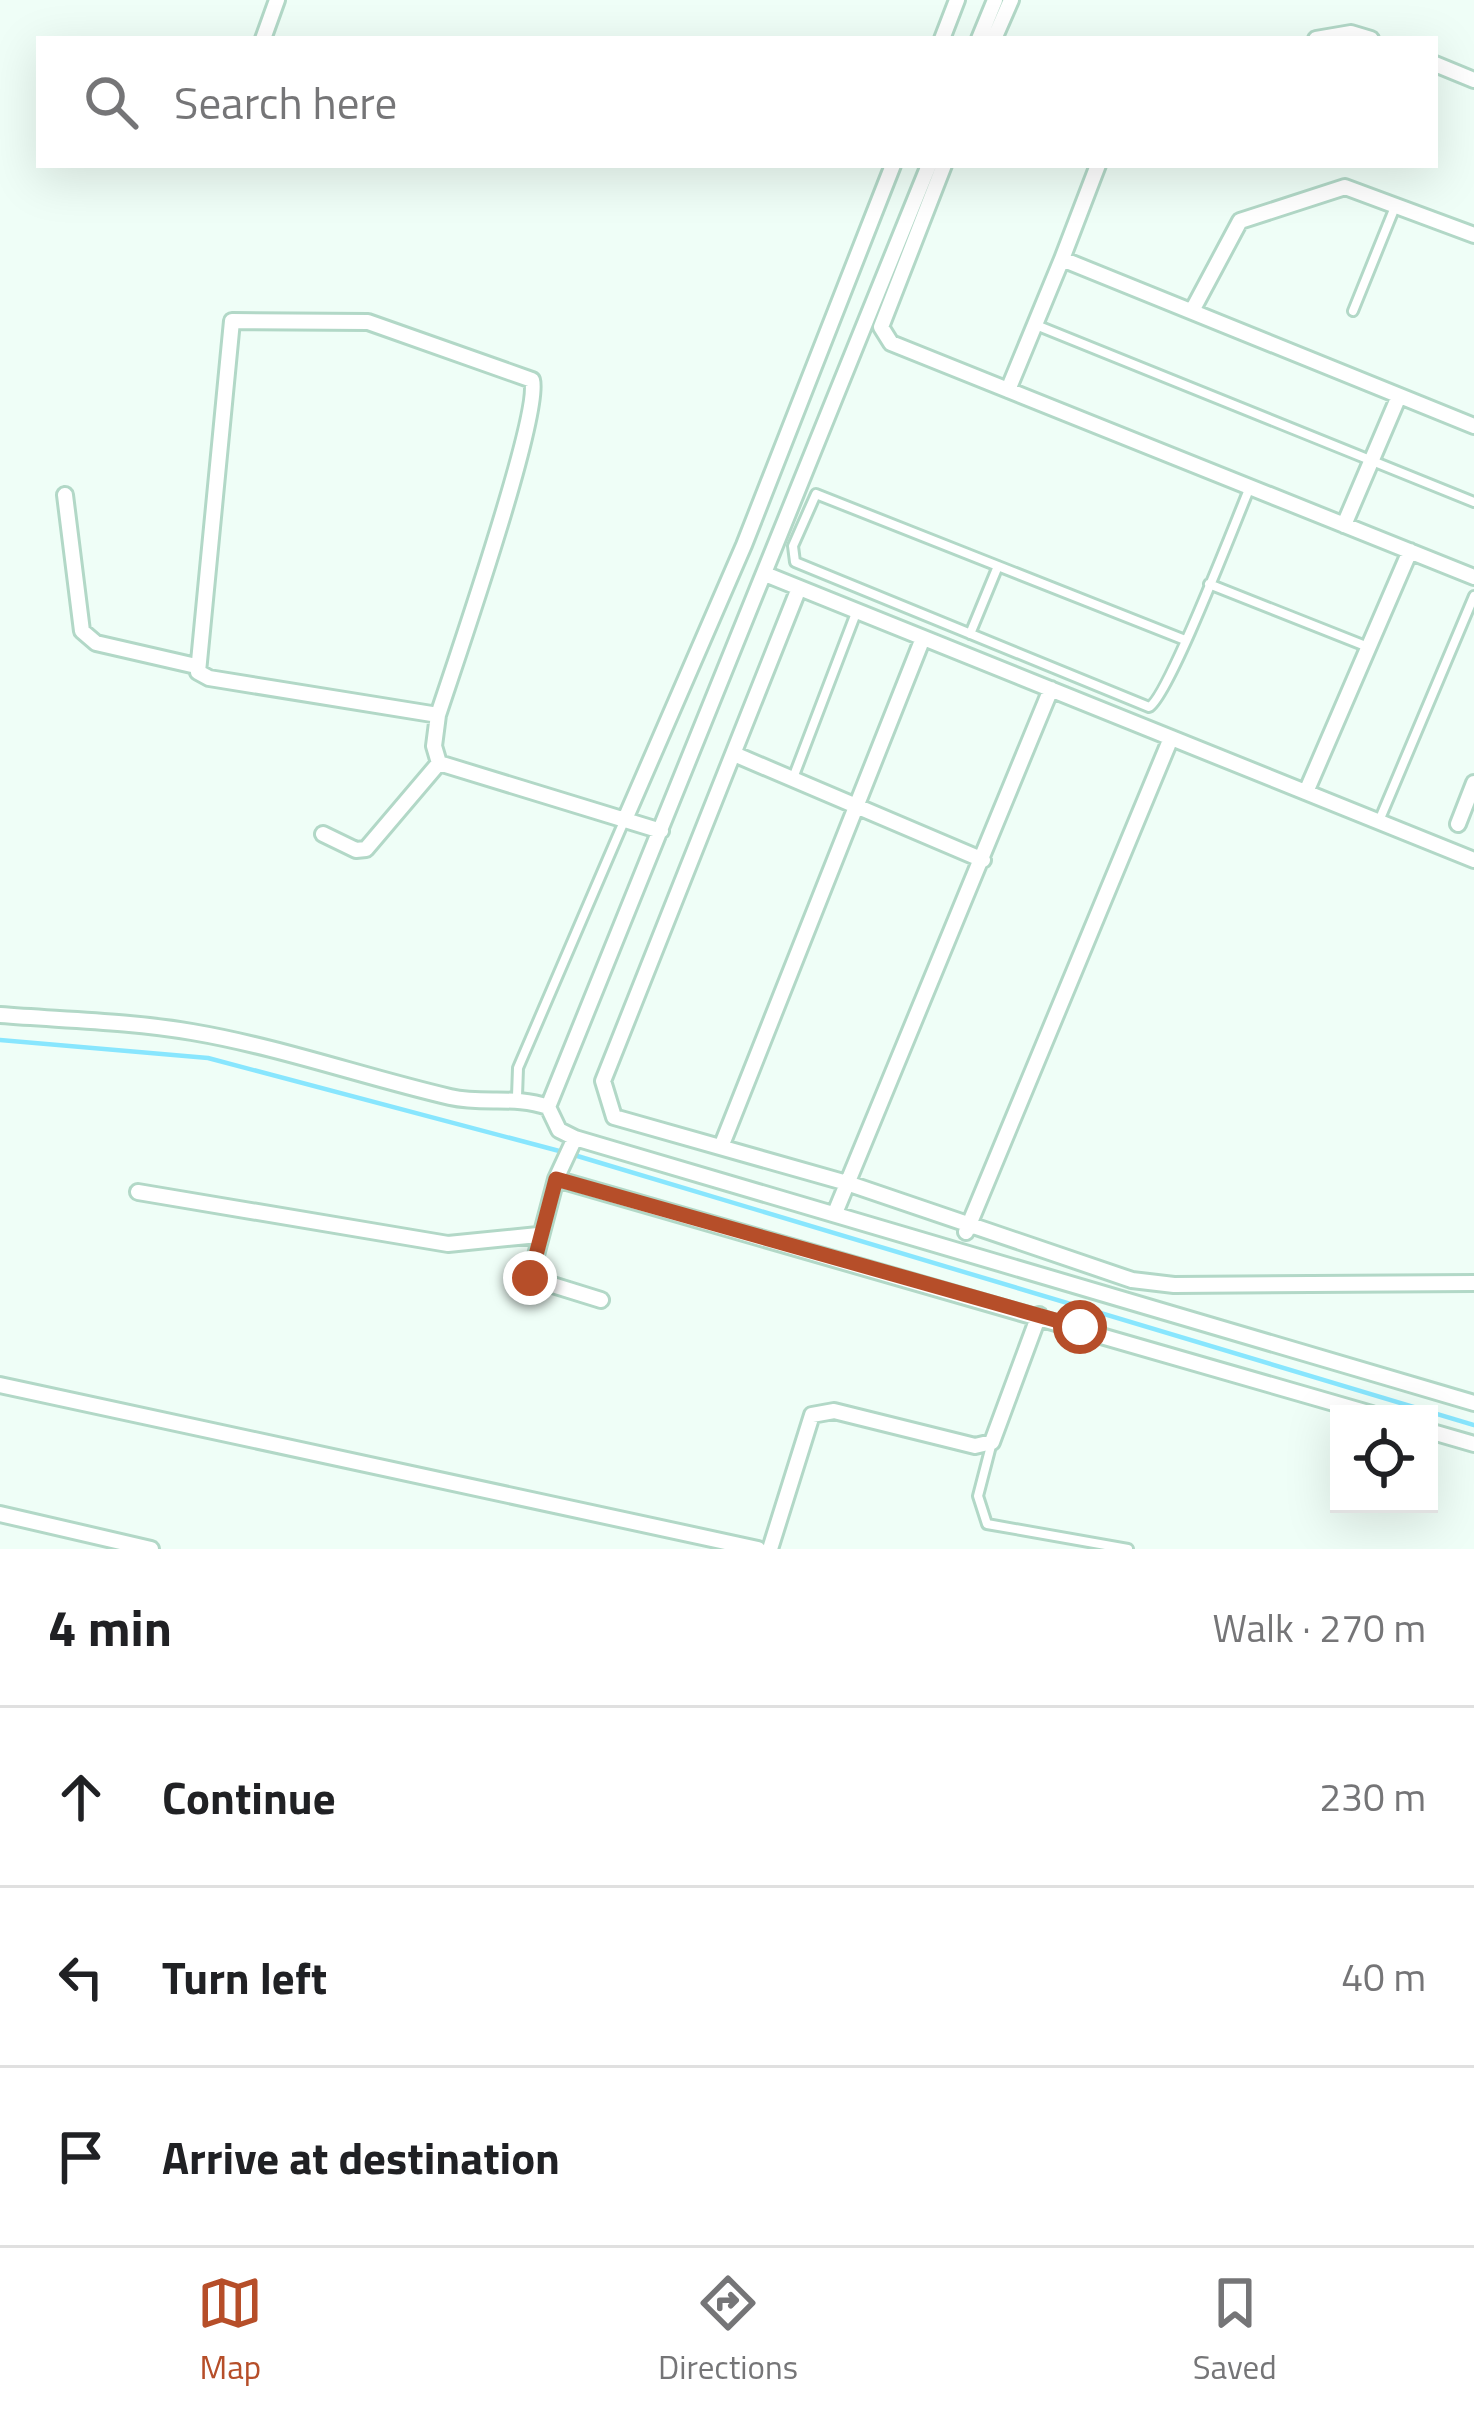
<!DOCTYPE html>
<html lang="en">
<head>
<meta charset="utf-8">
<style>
  body { margin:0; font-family:"Titillium Web",sans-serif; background:#f6f6f6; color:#202124 }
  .controls { position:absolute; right:36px; bottom:36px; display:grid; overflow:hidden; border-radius:0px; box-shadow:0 12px 48px #0002 }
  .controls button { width:108px; height:108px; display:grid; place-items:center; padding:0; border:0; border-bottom:3px solid #e0e0e0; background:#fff; color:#202124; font:60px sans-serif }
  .stop { position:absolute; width:36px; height:36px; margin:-27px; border:9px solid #b64e29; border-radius:50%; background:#fff }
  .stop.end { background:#b64e29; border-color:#fff; box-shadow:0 3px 12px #0008 }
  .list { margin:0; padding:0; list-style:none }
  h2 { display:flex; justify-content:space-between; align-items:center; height:156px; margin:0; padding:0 48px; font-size:51px }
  h2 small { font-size:39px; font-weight:400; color:#757577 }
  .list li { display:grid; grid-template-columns:78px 1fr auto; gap:36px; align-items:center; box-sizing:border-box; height:180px; padding:0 48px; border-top:3px solid #e0e0e0 }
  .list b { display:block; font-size:45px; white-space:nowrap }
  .list em { font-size:39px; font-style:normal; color:#757577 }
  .icon { flex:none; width:66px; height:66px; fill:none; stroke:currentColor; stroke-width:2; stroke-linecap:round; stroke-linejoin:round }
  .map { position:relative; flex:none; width:1474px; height:1549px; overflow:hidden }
  .search { position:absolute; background:#fff; box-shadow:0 12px 48px #0002; left:36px; right:36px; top:36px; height:132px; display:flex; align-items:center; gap:30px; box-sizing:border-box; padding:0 42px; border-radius:0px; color:#757577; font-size:45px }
  .sheet { height:696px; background:#fff }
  nav { display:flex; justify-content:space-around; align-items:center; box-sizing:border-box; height:168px; border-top:3px solid #e0e0e0; background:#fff; font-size:33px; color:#757577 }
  nav a { display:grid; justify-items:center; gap:6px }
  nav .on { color:#b64e29 }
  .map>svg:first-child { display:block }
</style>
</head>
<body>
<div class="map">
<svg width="1474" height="1549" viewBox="0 0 1474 1549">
  <rect width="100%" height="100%" fill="#effef7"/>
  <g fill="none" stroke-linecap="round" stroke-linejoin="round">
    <path stroke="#88e6fe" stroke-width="4.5" d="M 0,1040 L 208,1058 L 563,1152
      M 574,1155 L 1474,1425"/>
    <defs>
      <path id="service" d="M 1353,311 L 1395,207
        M 1036,325 L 1474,502
        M 1209,584 L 1368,647
        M 970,634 L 998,566
        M 1185,640 L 816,494 L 793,546 L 795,562 L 1149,707 C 1168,698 1236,520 1250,487
        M 793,778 L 856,613
        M 1379,821 L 1474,596
        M 517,1096 L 518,1068 L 625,819
        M 992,1442 L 978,1496 L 987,1524 L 1128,1549"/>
      <path id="minor" d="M 263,39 L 277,0
        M 942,39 L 957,0
        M 979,39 L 995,0
        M 994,39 L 1011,0
        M 1316,39 L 1351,33 L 1371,39
        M 1435,64 L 1474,80
        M 944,165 L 881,327 L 891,343 L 1474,577
        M 1062,259 L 1098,165
        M 1193,309 L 1240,221 L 1345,187 L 1474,235
        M 1008,390 L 1062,259 L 1474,426
        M 65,495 L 82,631 L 96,643 L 196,666
        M 1344,525 L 1399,396
        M 765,574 L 1474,860
        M 799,588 L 603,1081 L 614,1117 L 847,1183 L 1132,1280 L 1174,1285 L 1474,1283
        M 438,715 L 209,678 L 198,672 L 232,321 L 368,322 L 532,380 C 542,413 454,666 438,715 L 434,746 L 439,763
        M 734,754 L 983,860
        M 439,763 L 661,831
        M 1306,792 L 1410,551
        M 626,817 L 744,545 L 893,165
        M 1458,824 L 1474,783
        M 323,834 L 356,850 L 366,849 L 439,763
        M 0,1015 C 63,1020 129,1021 192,1032 C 280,1047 364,1077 450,1097 C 485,1105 514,1095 548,1107 L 559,1130 L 575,1138 L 1474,1403
        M 548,1107 L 929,165
        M 575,1138 L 556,1179 L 1372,1414
        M 721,1147 L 923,638
        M 556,1179 L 530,1278 L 601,1300
        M 138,1192 L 448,1244 L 538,1235
        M 835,1213 L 1051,689
        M 966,1232 L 1171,738
        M 0,1385 L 758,1549
        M 1429,1431 L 1474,1444
        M 0,1514 L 151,1549
        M 770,1549 L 812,1415 L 834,1411 L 975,1446 L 992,1442 L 1039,1315"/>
    </defs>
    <use href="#service" stroke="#b2d8c7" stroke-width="14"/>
    <use href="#minor" stroke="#b2d8c7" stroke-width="20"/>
    <use href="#service" stroke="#fff" stroke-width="8"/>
    <use href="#minor" stroke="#fff" stroke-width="14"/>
  </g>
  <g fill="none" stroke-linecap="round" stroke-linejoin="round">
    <path stroke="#b64e29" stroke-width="15" d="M 530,1278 L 556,1179 L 1080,1327"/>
  </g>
</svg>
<div class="controls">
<button><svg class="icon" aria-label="locate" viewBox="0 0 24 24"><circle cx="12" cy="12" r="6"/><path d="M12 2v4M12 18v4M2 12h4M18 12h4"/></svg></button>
</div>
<div class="stop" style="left:1080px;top:1327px"></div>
<div class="stop end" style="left:530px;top:1278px"></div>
<div class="search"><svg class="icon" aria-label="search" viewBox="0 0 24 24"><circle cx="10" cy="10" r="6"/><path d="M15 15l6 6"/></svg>Search here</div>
</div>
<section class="sheet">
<h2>4 min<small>Walk · 270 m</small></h2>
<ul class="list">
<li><svg class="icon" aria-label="ahead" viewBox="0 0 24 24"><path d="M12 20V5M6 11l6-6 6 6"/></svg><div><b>Continue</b></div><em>230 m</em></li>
<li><svg class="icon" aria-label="left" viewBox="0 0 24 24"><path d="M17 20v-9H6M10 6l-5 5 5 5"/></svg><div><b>Turn left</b></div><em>40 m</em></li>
<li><svg class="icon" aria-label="arrive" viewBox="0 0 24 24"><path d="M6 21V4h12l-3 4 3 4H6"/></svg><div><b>Arrive at destination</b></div></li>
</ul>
</section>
<nav>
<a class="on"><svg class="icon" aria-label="map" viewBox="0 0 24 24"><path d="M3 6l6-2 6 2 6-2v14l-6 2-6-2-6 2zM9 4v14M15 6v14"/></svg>Map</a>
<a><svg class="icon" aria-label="directions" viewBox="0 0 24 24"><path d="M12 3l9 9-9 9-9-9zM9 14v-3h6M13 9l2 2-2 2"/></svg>Directions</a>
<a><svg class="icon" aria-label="saved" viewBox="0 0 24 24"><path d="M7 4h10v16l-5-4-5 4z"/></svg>Saved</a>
</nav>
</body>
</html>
